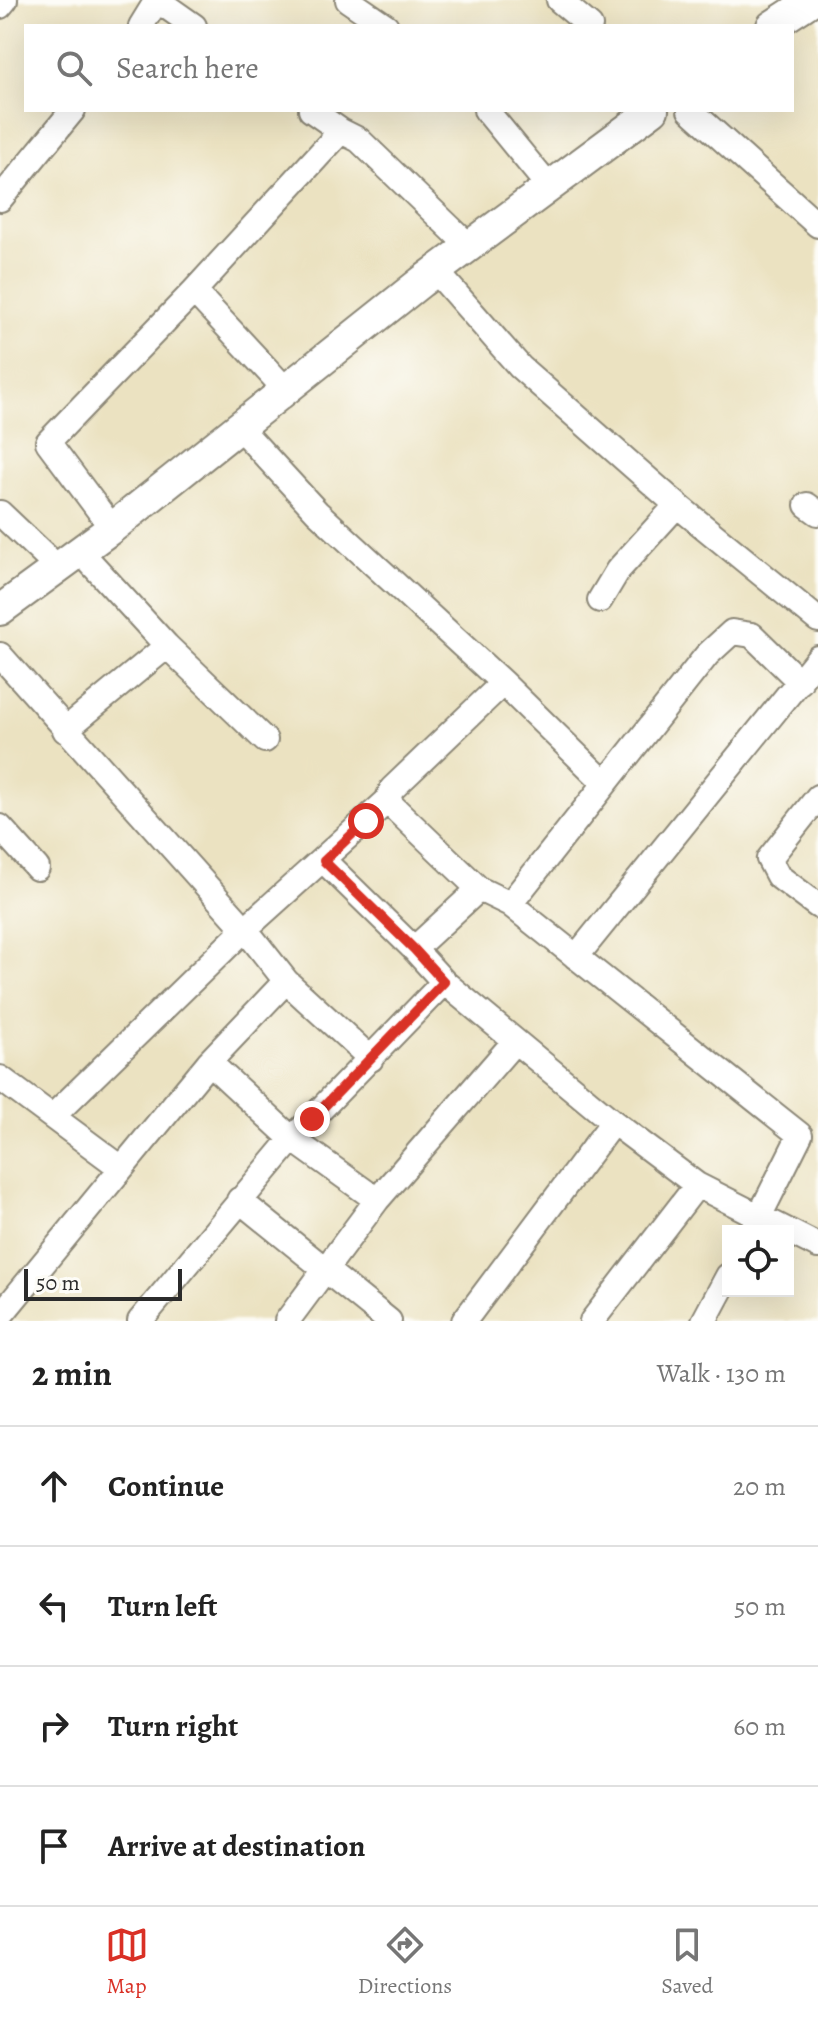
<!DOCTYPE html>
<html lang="en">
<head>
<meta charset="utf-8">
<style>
  body { margin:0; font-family:Alegreya,serif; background:#f2f2f2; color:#222 }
  .controls { position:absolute; right:24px; bottom:24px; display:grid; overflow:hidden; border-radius:0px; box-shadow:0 8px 32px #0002 }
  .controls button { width:72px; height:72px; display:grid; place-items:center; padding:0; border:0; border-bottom:2px solid #e0e0e0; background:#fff; color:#222; font:40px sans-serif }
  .scale { position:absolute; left:24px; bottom:20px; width:158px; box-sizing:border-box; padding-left:8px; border:4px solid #2b2b2b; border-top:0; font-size:22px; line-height:28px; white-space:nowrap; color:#2b2b2b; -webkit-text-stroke:6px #fdfcf7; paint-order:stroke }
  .stop { position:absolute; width:24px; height:24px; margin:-18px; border:6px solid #d93025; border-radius:50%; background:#fff }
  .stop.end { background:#d93025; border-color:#fff; box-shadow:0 2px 8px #0008 }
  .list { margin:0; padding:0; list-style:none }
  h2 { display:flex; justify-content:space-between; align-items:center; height:104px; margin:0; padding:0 32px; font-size:34px }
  h2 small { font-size:26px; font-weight:400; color:#767676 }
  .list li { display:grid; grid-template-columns:52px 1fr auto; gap:24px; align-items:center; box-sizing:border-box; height:120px; padding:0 32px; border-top:2px solid #e0e0e0 }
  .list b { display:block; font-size:30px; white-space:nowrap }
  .list em { font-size:26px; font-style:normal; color:#767676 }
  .icon { flex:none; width:44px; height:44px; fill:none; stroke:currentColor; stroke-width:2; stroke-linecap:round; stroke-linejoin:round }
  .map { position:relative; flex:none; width:818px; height:1321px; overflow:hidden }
  .search { position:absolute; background:#fff; box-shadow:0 8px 32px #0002; left:24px; right:24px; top:24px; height:88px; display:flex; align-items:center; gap:20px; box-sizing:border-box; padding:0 28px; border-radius:0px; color:#767676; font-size:30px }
  .sheet { height:584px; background:#fff }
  nav { display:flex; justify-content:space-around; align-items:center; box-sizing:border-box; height:112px; border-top:2px solid #e0e0e0; background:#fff; font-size:22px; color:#767676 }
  nav a { display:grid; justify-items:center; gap:4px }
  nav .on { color:#d93025 }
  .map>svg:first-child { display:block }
</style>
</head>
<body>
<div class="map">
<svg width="818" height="1321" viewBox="0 0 818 1321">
  <rect width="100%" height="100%" fill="#fdfcf7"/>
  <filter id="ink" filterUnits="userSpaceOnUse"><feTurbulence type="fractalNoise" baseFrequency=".0125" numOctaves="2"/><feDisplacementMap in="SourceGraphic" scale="16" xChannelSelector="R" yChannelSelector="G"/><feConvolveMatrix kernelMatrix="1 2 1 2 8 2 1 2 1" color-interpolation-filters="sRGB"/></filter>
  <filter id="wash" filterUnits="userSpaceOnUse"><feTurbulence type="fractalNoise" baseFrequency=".006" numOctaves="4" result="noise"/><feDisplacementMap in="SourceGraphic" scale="32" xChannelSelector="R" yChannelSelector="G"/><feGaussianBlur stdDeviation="1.8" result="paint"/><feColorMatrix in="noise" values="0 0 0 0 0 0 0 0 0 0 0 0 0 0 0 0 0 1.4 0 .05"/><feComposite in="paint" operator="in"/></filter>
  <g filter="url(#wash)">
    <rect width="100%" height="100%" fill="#ebe2c1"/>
  </g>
  <g filter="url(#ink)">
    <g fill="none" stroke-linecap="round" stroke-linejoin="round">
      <defs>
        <path id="minor" d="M 157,0 L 194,26
          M 348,0 L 386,26
          M 559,0 L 590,26
          M 0,6 L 5,0
          M 141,26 L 157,0
          M 311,110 L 341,131 L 359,140 L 469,246
          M 486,110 L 549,187
          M 690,110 L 818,225
          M 0,199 L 73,110
          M 436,271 L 520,367 L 677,505 L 818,620
          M 194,291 L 286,390
          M 239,427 L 317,512 L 503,683 L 605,783
          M 807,505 L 818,513
          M 0,513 L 58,568
          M 112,528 L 48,442 L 194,291 L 341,131
          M 80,551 L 167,646 L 265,740
          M 600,600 L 618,570 L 677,505
          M 0,655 L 245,929 L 286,981 L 371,1059
          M 65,730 L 167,646
          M 818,797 L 769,859 L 778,876 L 818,906
          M 387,801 L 479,889 L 510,904 L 800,1135 L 752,1231
          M 0,827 L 37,868
          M 324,861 L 414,949 L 444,982 L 613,1122 L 697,1185 L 818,1246
          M 510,904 L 707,655 L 732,632 L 752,635 L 800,682
          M 414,949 L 479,889
          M 576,957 L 818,658
          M 209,1062 L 292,1139 L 377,1200
          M 0,1078 L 120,1167
          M 53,1116 L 245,929 L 387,801 L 392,789 L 503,683
          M 239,1200 L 389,1321
          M 0,1316 L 209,1062 L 286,981
          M 140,1321 L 292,1139 L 444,982
          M 287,1321 L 377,1200 L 515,1041
          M 464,1321 L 613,1122
          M 592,1321 L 697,1185
          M 704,1321 L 728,1276"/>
        <path id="tertiary" d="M 772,26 L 812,0
          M 0,610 L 112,528 L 421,282 L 653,110"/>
      </defs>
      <use href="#minor" stroke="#8b8676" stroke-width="28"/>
      <use href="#tertiary" stroke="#8b8676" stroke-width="34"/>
      <use href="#minor" stroke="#fff" stroke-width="24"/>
      <use href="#tertiary" stroke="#fff" stroke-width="30"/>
    </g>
  </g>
  <g fill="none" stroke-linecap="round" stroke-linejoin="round" filter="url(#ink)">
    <path stroke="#d93025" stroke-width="10" d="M 312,1119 L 444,982 L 414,949 L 324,861 L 366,821"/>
  </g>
</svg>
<div class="controls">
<button><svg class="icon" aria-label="locate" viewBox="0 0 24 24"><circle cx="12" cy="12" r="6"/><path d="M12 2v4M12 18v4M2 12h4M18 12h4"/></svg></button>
</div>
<div class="scale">50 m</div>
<div class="stop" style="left:366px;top:821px"></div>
<div class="stop end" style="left:312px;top:1119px"></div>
<div class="search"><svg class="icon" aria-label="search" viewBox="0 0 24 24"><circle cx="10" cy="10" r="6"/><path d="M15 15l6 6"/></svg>Search here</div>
</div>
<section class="sheet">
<h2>2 min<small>Walk · 130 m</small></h2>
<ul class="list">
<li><svg class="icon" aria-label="ahead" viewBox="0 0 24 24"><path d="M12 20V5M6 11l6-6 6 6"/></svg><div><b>Continue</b></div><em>20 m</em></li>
<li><svg class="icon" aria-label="left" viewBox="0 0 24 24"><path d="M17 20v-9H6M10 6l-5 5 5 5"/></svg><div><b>Turn left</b></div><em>50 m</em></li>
<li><svg class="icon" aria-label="right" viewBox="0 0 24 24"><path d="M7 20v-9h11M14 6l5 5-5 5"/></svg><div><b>Turn right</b></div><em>60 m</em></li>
<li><svg class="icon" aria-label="arrive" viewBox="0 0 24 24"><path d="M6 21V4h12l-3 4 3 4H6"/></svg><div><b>Arrive at destination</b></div></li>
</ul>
</section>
<nav>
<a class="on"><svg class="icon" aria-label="map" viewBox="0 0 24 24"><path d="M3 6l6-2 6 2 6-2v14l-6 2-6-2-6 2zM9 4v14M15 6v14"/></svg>Map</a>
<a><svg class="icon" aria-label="directions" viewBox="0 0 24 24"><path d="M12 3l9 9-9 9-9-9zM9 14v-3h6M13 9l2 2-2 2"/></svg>Directions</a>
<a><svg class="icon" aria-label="saved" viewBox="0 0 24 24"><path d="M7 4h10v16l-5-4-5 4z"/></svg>Saved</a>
</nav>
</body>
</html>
